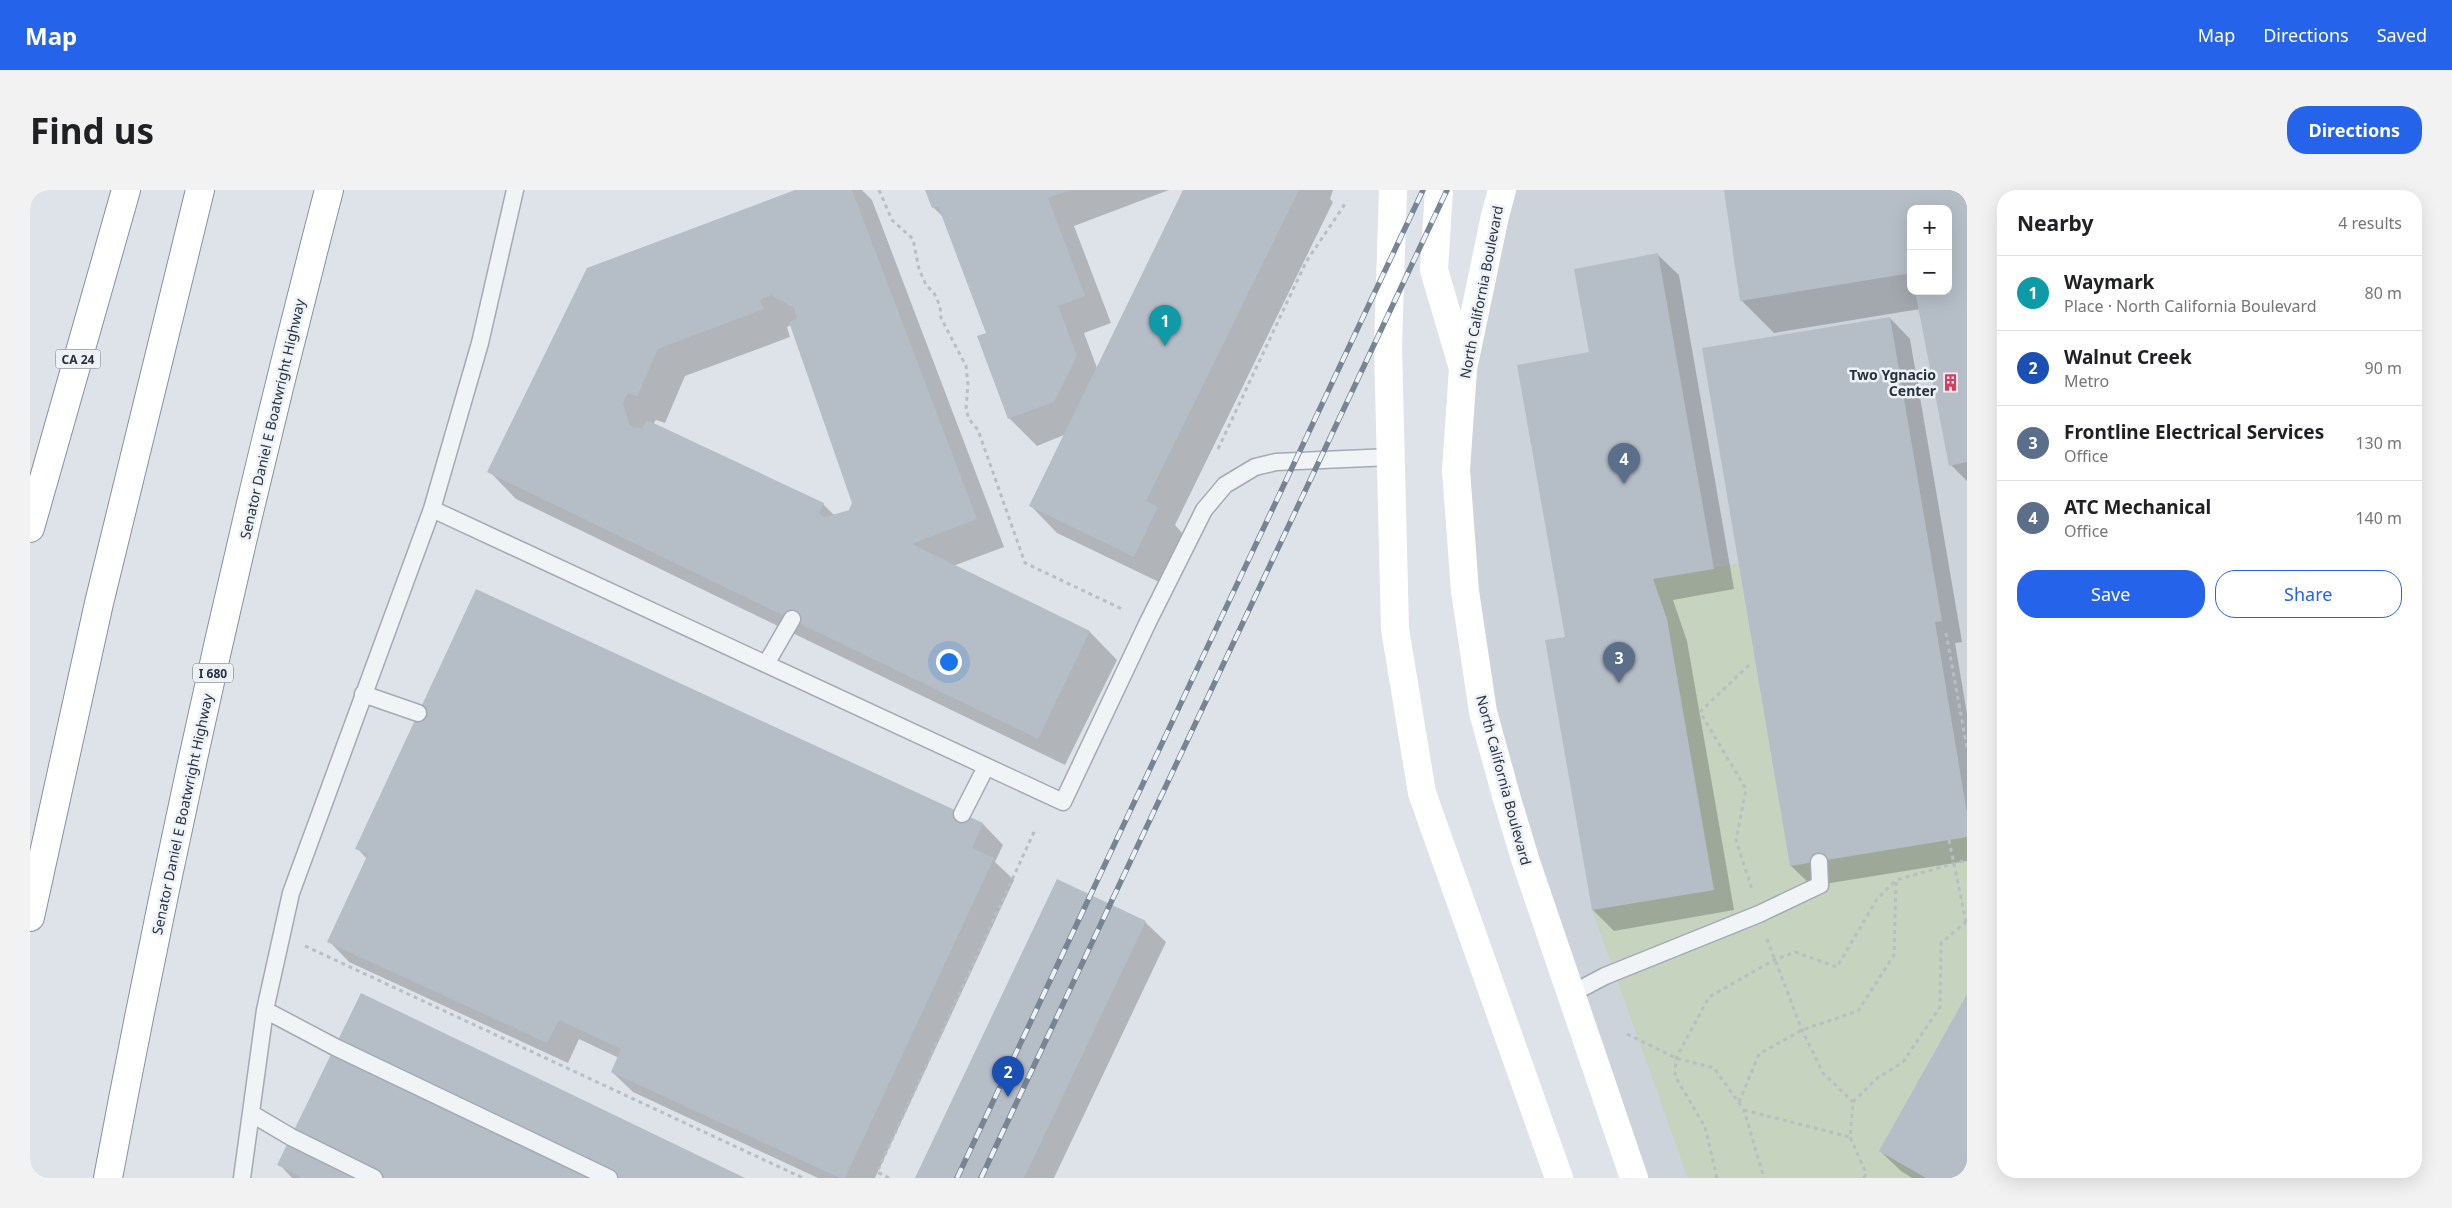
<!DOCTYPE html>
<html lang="en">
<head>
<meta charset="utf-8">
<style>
  body { margin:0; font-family:"Noto Sans",sans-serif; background:#f2f2f2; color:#202124 }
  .controls { position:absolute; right:15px; top:15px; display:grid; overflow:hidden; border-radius:10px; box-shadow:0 5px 20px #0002 }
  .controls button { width:45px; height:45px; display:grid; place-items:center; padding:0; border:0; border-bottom:1px solid #e0e0e0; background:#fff; color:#202124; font:25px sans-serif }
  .you { position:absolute; left:918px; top:471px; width:18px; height:18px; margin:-12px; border:4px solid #fff; border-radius:50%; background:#1a73e8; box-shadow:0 0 0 8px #1a73e833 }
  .badge { display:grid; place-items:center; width:32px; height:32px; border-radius:50%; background:#2563eb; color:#fff; font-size:16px; font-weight:700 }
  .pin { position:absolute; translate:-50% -41px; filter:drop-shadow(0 1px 2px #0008) }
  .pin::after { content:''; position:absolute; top:26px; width:18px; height:15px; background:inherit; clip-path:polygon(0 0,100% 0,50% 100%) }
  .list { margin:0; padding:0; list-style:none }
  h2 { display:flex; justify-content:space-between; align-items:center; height:65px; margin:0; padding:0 20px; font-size:21px }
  h2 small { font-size:16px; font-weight:400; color:#757577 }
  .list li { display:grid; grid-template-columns:32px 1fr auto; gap:15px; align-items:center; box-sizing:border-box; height:75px; padding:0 20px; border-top:1px solid #e0e0e0 }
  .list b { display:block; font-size:19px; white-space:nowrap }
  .list p { margin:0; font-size:16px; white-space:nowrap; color:#757577 }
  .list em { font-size:16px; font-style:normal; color:#757577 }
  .actions { display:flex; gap:10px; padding:15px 20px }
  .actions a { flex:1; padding:11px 0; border:1px solid #2563eb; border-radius:20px; text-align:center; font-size:18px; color:#2563eb }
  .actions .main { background:#2563eb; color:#fff }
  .map { position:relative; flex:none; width:1937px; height:988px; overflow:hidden; border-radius:20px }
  header { display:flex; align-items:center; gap:30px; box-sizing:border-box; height:70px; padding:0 25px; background:#2563eb; color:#fff }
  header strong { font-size:24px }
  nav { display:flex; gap:28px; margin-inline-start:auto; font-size:18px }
  .intro { display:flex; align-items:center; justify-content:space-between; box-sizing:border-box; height:120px; padding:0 30px }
  h1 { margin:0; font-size:35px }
  .button { padding:12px 22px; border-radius:20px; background:#2563eb; color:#fff; font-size:18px; font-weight:700 }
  main { display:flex; gap:30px; padding:0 30px }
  aside { flex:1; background:#fff; border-radius:20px; box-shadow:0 5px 20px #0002 }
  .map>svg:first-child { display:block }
</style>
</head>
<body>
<header>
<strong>Map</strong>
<nav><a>Map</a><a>Directions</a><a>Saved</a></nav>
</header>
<div class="intro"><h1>Find us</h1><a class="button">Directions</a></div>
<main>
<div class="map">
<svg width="1937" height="988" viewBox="0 0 1937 988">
  <rect width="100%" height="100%" fill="#dee3e9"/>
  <path fill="#ccd3db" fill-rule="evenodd" d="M 1472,0 L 1937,0 L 1937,988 L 1604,988 L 1453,522 L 1433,179 ZM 1881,19 L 1918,19 L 1918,101 L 1881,101 Z"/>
  <path fill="#c6d3bf" d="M 1708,373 L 1760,676 L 1937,647 L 1937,804 L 1849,961 L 1896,988 L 1658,988 L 1562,720 L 1684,700 L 1637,430 L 1623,389 Z"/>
  <path fill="#0003" fill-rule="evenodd" d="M 768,0 L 832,0 L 842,10 L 974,357 L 923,376 L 1060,442 L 1087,470 L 1035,575 L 486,309 L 459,281 ZM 761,135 L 824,313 L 820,321 L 805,326 L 793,314 L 623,234 L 626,230 L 635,233 L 655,186 L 760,147 L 757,137 Z
    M 897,0 L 1139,0 L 1044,36 L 1081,133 L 1054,143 L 1067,178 L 1154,0 L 1303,0 L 1300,9 L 1303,12 L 1145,335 L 1154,345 L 1131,393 L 1027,343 L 1000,315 L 1034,245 L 1007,256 L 979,228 L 957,144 L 913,27 L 903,17 Z
    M 1695,0 L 1937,0 L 1937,291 L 1921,275 L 1890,119 L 1744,143 L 1712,111 ZM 1881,19 L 1918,19 L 1918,101 L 1881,101 Z
    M 1628,65 L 1649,85 L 1704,399 L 1643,410 L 1657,451 L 1704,720 L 1584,741 L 1563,720 L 1517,451 L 1537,448 L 1561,163 Z
    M 1860,128 L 1880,149 L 1932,452 L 1925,453 L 1937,524 L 1937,671 L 1782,696 L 1761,676 Z
    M 447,401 L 953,634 L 973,655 L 965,672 L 984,690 L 845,988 L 788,988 L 603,902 L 582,882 L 589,868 L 549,849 L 538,873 L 319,772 L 299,751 L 337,669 L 327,658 Z
    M 1115,732 L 1136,752 L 1024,988 L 886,988 Z
    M 1937,806 L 1937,988 L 1882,988 L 1871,981 L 1850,961 Z
    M 249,974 L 712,988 L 262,988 Z"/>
  <path fill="#b5bdc6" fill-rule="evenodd" d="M 765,0 L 822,0 L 947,329 L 882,354 L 1060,441 L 1008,549 L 457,282 L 557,78 ZM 741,105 L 764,118 L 767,129 L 759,132 L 822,313 L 819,320 L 796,327 L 789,324 L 794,313 L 617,230 L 612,238 L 600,236 L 593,213 L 598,203 L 607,206 L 628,159 L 734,119 L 730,110 Z
    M 895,0 L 1040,0 L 1018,8 L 1055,106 L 1028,116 L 1047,166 L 1024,212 L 978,229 L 947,146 L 956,143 L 908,16 L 902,18 Z
    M 1153,0 L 1269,0 L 1116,311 L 1128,317 L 1104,367 L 999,316 Z
    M 1694,0 L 1937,0 L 1937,272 L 1919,276 L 1885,101 L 1918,101 L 1918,19 L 1881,19 L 1881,83 L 1710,111 Z
    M 1628,63 L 1684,379 L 1623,389 L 1637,429 L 1684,700 L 1562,720 L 1515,450 L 1535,447 L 1487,175 L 1559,162 L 1544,79 Z
    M 1860,127 L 1912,431 L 1905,432 L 1937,623 L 1937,647 L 1760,676 L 1672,158 Z
    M 446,399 L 953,633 L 942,658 L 964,668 L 815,988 L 810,988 L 581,882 L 591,859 L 529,830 L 517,853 L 297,752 L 338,664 L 325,659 Z
    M 1027,689 L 1116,731 L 994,988 L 885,988 Z
    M 331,803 L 715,988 L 269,988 L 270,986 L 247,975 Z
    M 1937,804 L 1937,988 L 1896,988 L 1849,961 Z"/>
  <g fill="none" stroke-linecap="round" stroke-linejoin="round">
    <defs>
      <path id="service" d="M 402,319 L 1033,612 L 1118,432 L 1174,320 L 1195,295 L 1225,277 L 1246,272 L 1361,267
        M 736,474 L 762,429
        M 333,504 L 388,523
        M 932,624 L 956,577
        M 1541,804 L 1575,786 L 1729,724 L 1790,695 L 1789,672
        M 235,820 L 305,857 L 579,988
        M 222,924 L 261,947 L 344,988
        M 212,988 L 235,820 L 261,703 L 402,319 L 450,153 L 485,0"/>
      <path id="motorway" d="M 0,338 L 96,0
        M 0,727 L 69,413 L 170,0
        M 78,988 C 140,657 214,326 299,0"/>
    </defs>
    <use href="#service" stroke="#a3aab3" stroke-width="19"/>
    <use href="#motorway" stroke="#8592a0" stroke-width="30"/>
    <path stroke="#b8bec4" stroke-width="3" stroke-dasharray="4 4" stroke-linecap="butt" d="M 849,0 L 862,30 L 883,49 L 889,79 L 896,95 L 904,103 L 910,116 L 911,128 L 936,176 L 938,195 L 936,219 L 939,229 L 948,240 L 995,373 L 1092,419
      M 1188,259 L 1276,72 L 1317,11
      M 1916,443 L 1937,558
      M 1719,475 L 1670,522 L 1716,599 L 1706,650 L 1722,700
      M 1919,650 L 1936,732
      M 1737,749 L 1772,840 L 1793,883 L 1823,912
      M 275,756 L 773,988
      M 1597,844 L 1646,868 L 1684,878 L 1714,920 L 1734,988
      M 1709,912 L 1729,864 L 1772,840 L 1828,821 L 1864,765 L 1866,690 L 1937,670
      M 1714,920 L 1820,947
      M 859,988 L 847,982 L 1005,640
      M 1687,988 L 1675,937 L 1645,886 L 1646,868 L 1679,807 L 1744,770 L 1765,762 L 1807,777 L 1847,709 L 1866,690
      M 1834,988 L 1836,983 L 1820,947 L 1823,912 L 1846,889 L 1873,872 L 1910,817 L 1911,753 L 1936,732"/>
    <use href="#service" stroke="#f1f4f7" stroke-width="16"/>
    <path stroke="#fff" stroke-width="28" d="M 1363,0 L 1358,157 L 1365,439 L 1392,603 L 1529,988
      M 1409,0 L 1404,80 L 1432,175
      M 1472,0 L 1465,26 L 1433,179 L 1426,280 L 1435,401 L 1453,522 L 1477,609 L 1496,672 L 1604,988"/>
    <use href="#motorway" stroke="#fff" stroke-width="28"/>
    <defs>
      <path id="rail" d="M 927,988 L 1393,0
        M 951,988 L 1417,0"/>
    </defs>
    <use href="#rail" stroke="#778493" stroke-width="5.5"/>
    <use href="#rail" stroke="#eef2f6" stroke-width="4" stroke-dasharray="11" stroke-linecap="butt"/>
  </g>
  <defs>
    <symbol id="building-bare" viewBox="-9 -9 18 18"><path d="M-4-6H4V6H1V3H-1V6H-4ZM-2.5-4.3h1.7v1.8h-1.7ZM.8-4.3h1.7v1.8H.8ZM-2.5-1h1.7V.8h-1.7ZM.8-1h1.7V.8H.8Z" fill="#d53c61" stroke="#eef2f6" stroke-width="2.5" paint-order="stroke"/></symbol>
  </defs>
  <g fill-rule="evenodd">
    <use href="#building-bare" x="1908" y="180" width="25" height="25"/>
  </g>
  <g text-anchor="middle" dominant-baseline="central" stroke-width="5" stroke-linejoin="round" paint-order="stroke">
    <g fill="#eef2f6" stroke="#636c77" stroke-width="1">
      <rect x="25.5" y="159.5" width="45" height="19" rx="4"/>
      <rect x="163" y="473.5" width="40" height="19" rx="4"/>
    </g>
    <g font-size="12" font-weight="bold" fill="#273241">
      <text x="48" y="169">CA 24</text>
      <text x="183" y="483">I 680</text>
    </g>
    <g font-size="14" fill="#273241" stroke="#eef2f6">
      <text transform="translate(1451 102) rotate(-79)">North California Boulevard</text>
      <text transform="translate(242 229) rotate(-77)">Senator Daniel E Boatwright Highway</text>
      <text transform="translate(1474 590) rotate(75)">North California Boulevard</text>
      <text transform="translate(152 624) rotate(-78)">Senator Daniel E Boatwright Highway</text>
    </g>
    <g font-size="14" font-weight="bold" fill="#273241" stroke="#eef2f6" text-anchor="end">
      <text x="1906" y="184">Two Ygnacio<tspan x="1906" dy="16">Center</tspan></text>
    </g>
  </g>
</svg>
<div class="controls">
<button>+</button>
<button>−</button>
</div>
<div class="you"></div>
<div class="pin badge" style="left:1135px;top:156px;background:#0f9aa8">1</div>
<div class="pin badge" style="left:978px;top:907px;background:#1a4fb4">2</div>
<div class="pin badge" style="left:1589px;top:493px;background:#5c6f8a">3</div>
<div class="pin badge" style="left:1594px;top:294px;background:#5c6f8a">4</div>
</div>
<aside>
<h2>Nearby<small>4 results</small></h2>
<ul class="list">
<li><span class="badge" style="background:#0f9aa8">1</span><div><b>Waymark</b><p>Place · North California Boulevard</p></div><em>80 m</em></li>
<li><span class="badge" style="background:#1a4fb4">2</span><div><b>Walnut Creek</b><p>Metro</p></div><em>90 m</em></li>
<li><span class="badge" style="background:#5c6f8a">3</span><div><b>Frontline Electrical Services</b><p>Office</p></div><em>130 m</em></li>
<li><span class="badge" style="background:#5c6f8a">4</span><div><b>ATC Mechanical</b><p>Office</p></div><em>140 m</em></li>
</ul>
<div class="actions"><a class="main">Save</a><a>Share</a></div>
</aside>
</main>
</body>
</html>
